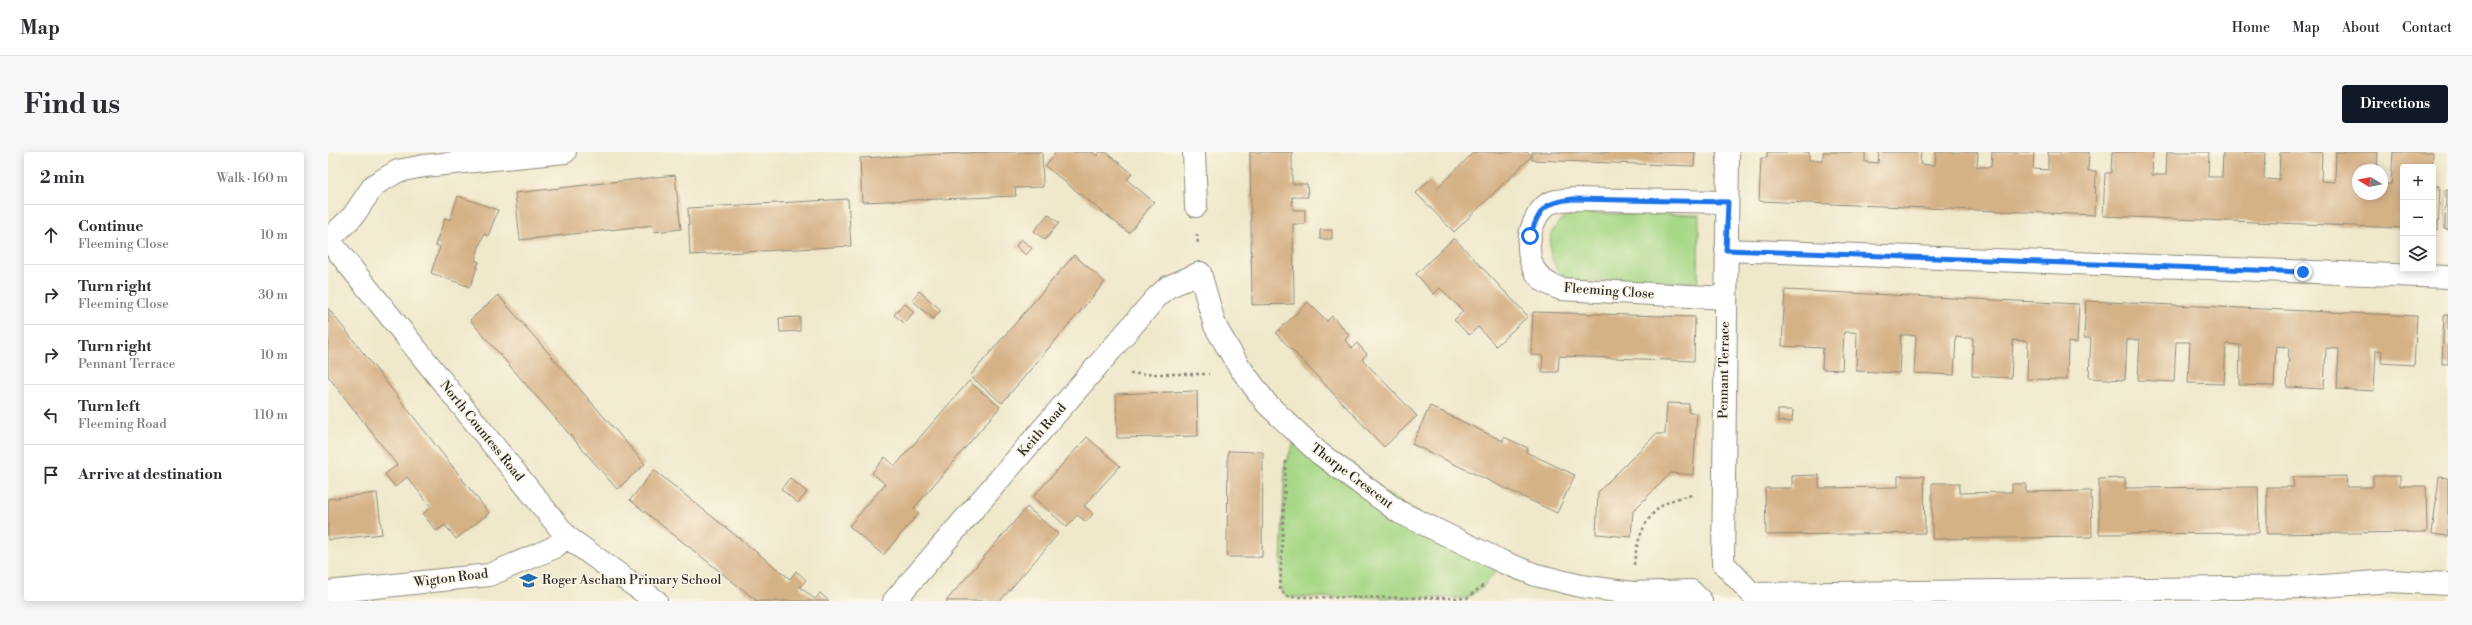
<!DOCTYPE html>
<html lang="en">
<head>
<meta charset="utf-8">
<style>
  body { margin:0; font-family:"Libre Bodoni",serif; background:#f7f7f7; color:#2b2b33 }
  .controls { position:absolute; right:12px; top:12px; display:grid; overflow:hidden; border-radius:4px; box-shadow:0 2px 10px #0003 }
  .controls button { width:36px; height:36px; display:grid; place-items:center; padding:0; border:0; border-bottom:1px solid #e1e1e2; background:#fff; color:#2b2b33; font:20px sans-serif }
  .compass { position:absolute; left:2024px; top:12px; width:36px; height:36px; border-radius:50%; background:#fff; box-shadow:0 2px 10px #0003; rotate:280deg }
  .stop { position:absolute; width:12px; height:12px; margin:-9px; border:3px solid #1a73e8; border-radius:50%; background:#fff }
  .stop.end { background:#1a73e8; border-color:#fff; box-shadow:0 1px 4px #0008 }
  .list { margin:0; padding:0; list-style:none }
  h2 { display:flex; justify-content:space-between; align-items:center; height:52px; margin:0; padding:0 16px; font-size:17px }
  h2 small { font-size:13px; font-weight:400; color:#7c7c81 }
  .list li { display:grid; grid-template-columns:26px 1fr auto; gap:12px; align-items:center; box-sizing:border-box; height:60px; padding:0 16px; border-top:1px solid #e1e1e2 }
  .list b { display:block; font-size:15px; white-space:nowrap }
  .list p { margin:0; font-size:13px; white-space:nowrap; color:#7c7c81 }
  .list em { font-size:13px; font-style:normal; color:#7c7c81 }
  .icon { flex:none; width:22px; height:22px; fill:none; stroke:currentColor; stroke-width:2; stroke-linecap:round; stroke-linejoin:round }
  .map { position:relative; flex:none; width:2120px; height:449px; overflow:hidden; border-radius:4px }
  header { display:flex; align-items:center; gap:24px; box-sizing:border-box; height:56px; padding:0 20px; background:#fff; border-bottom:1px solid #e1e1e2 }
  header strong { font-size:19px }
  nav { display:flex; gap:22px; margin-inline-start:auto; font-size:14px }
  .intro { display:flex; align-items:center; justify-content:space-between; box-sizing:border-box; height:96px; padding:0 24px }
  h1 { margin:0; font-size:28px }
  .button { padding:10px 18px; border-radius:4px; background:#111827; color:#fff; font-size:14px; font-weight:700 }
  main { display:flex; gap:24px; padding:0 24px }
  aside { flex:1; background:#fff; border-radius:4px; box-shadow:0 2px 10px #0003 }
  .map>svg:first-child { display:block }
</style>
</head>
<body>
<header>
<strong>Map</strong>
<nav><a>Home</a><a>Map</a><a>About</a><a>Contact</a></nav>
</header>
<div class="intro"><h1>Find us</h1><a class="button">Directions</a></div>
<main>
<aside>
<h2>2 min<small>Walk · 160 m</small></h2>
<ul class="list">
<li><svg class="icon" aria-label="ahead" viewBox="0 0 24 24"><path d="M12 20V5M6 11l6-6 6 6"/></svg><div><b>Continue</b><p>Fleeming Close</p></div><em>10 m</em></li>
<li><svg class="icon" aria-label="right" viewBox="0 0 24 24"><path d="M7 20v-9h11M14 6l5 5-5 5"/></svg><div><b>Turn right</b><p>Fleeming Close</p></div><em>30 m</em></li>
<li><svg class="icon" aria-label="right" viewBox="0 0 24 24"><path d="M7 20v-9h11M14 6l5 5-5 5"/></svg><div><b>Turn right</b><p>Pennant Terrace</p></div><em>10 m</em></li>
<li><svg class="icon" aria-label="left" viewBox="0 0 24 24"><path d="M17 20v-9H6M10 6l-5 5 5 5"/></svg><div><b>Turn left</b><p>Fleeming Road</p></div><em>110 m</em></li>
<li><svg class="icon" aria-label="arrive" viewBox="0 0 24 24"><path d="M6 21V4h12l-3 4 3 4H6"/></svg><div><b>Arrive at destination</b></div></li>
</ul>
</aside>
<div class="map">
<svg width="2120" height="449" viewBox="0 0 2120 449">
  <rect width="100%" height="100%" fill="#fcf5e5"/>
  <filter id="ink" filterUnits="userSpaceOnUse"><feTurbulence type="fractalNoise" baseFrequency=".025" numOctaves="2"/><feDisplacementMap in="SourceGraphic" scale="8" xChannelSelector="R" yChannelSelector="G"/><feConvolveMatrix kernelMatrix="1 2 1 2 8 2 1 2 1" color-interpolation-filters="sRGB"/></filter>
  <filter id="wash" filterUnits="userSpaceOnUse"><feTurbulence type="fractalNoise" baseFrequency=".012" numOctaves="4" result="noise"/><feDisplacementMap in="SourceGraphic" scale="16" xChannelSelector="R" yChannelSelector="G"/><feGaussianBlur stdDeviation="0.9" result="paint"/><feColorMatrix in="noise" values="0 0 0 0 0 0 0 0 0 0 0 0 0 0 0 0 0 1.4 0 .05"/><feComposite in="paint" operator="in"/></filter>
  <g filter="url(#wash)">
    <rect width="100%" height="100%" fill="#efe8cb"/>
    <path fill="#a7d887" stroke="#698259" d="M 1246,61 L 1371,63 L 1370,130 L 1244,129 C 1215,114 1213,73 1246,61 Z
      M 970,282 L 991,301 L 1175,410 L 1154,436 L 1139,446 L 960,445 L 952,438 L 957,311 Z"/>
    <g id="blocks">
      <path fill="#d5b186" d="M 661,0 L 714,0 L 715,35 L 687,36 L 688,44 L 534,50 L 532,6 Z
        M 728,0 L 764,0 L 769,4 L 772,0 L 778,0 L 804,21 L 799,28 L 826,50 L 801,81 L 717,14 Z
        M 922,0 L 964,0 L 964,32 L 979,32 L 980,45 L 964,45 L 965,58 L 977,58 L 977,72 L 965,72 L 966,152 L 924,153 Z
        M 1146,0 L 1199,0 L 1204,4 L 1126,80 L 1088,41 L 1101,28 L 1109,36 Z
        M 1204,0 L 1367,0 L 1366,14 L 1204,8 Z
        M 1439,0 L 1481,0 L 1481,8 L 1495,8 L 1495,0 L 1537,0 L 1537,10 L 1550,11 L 1551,0 L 1593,0 L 1592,12 L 1601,13 L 1607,13 L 1608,0 L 1650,0 L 1649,15 L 1663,15 L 1664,0 L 1706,0 L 1705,17 L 1720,18 L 1720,0 L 1761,0 L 1760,19 L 1768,19 L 1767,63 L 1431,49 L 1433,6 L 1439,6 Z
        M 1784,0 L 1825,0 L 1824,23 L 1838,23 L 1839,0 L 1881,0 L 1880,25 L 1894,25 L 1895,0 L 1937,0 L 1936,27 L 1951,28 L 1952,0 L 1994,0 L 1993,29 L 2007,30 L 2008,0 L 2050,0 L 2049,18 L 2030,18 L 2030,42 L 2054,42 L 2054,32 L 2063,32 L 2065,0 L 2105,0 L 2104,15 L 2075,15 L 2075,76 L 1775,64 L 1777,21 L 1783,21 Z
        M 347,23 L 353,77 L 326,80 L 325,73 L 192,88 L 187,41 Z
        M 2105,34 L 2112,34 L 2110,78 L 2105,77 Z
        M 2118,38 L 2120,38 L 2120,78 L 2117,77 Z
        M 130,44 L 170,58 L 160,84 L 156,82 L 151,95 L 147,108 L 151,110 L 142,135 L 103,121 L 112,95 L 107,93 L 117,66 L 122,68 Z
        M 520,47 L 523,94 L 362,103 L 360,56 Z
        M 720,62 L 731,71 L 717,88 L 706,79 Z
        M 992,78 L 1004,78 L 1004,87 L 992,87 Z
        M 1126,86 L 1200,164 L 1168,194 L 1150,175 L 1141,183 L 1126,168 L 1135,159 L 1112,136 L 1106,142 L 1088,122 Z
        M 693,87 L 704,96 L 698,103 L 688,94 Z
        M 746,103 L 777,130 L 674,251 L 642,224 Z
        M 1457,138 L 1751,152 L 1749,191 L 1740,190 L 1739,228 L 1699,227 L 1700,189 L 1685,188 L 1683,226 L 1644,224 L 1645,186 L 1636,186 L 1628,185 L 1626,223 L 1586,221 L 1588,184 L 1581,183 L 1573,183 L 1571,221 L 1528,219 L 1529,181 L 1524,180 L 1516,180 L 1514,218 L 1494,217 L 1495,196 L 1454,194 Z
        M 591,139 L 613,158 L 605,167 L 584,148 Z
        M 170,143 L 317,312 L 289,337 L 142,168 Z
        M 1758,149 L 2089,164 L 2086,213 L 2053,211 L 2054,199 L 2048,198 L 2046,239 L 2009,237 L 2011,197 L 1998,196 L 1996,237 L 1959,235 L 1961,195 L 1948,194 L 1946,234 L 1911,233 L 1912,193 L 1898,192 L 1896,232 L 1860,231 L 1862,190 L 1848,190 L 1846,230 L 1810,228 L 1812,188 L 1799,188 L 1797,228 L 1761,226 L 1763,186 L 1756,186 Z
        M 980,150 L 999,169 L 1004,164 L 1021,183 L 1017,188 L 1024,196 L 1029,191 L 1039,202 L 1034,207 L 1089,264 L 1056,295 L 948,181 Z
        M 576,151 L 586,160 L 576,171 L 566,163 Z
        M 0,156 L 161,361 L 128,387 L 117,373 L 108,379 L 95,362 L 103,355 L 79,325 L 67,335 L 57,322 L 69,313 L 0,224 Z
        M 1205,160 L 1367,165 L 1366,209 L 1231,204 L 1230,220 L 1214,220 L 1215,204 L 1203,203 Z
        M 2116,163 L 2120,163 L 2120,212 L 2114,212 Z
        M 472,165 L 472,179 L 452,180 L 451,166 Z
        M 641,229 L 672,255 L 586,356 L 591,361 L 555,403 L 521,374 L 557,332 L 544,321 L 557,305 L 567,314 Z
        M 869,239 L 870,284 L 789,286 L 788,242 Z
        M 1339,251 L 1361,252 L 1361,261 L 1369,261 L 1365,323 L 1343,321 L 1305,359 L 1303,385 L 1268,382 L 1270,340 L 1328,282 L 1337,282 Z
        M 1102,254 L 1175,289 L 1176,285 L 1200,296 L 1198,300 L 1247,323 L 1229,361 L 1084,292 Z
        M 1450,258 L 1465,258 L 1464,270 L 1450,269 Z
        M 759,285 L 792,314 L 756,354 L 765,362 L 758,370 L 749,363 L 739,375 L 705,345 Z
        M 900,299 L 935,300 L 934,405 L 899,405 Z
        M 326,318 L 462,427 L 468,419 L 478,428 L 472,435 L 487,447 L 492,441 L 501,449 L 429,449 L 302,348 Z
        M 1491,323 L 1491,336 L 1570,335 L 1570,324 L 1596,324 L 1597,381 L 1438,383 L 1437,336 L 1464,336 L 1464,324 Z
        M 2019,324 L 2018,335 L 2045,335 L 2045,324 L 2072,324 L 2072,334 L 2098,334 L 2099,380 L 1939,382 L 1939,335 L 1966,335 L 1965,325 Z
        M 2111,325 L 2120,326 L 2120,384 L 2104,382 Z
        M 462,326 L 479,340 L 470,351 L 453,337 Z
        M 1797,326 L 1797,336 L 1930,335 L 1931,381 L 1771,382 L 1771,327 Z
        M 1604,331 L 1631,331 L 1631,341 L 1684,340 L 1684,332 L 1698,332 L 1698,340 L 1763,339 L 1764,385 L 1604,387 Z
        M 49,341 L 54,382 L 0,388 L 0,347 Z
        M 699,355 L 730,382 L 712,403 L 672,449 L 618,449 Z"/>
    </g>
  </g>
  <g filter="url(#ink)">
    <use href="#blocks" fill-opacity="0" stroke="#8d8a7b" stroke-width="1"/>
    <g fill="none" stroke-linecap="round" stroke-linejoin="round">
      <defs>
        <path id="minor" d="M 866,0 L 868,54
          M 1400,0 L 1395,411 L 1424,442 L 1981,435 L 2063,429 L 2120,432
          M 0,87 L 239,385 L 328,449
          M 1,87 L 25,64 L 46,33 L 70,19 L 96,14 L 237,0
          M 1398,98 L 2120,125
          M 1398,146 L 1233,137 C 1228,135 1221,132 1216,129 C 1194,112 1198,74 1216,55 C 1223,48 1236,48 1245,47 L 1399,50
          M 0,440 L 161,423 L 225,396 L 239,385
          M 566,449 L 828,146 L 840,135 L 872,121 L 887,174 L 910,213 L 939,252 L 991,301 L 1071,360 L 1175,410 L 1208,423 L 1253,434 L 1304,441 L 1363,439 L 1373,449"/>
      </defs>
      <use href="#minor" stroke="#8d8a7b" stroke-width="24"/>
      <path stroke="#8d8a7b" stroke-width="2.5" stroke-dasharray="3 3" stroke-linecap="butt" d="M 869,82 L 870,93
        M 802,222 L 881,222
        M 958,309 L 952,438 L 960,445 L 1139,446 L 1157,432
        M 1306,413 C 1310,375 1325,347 1366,343"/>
      <use href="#minor" stroke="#fff" stroke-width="22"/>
    </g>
  </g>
  <g fill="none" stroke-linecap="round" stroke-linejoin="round" filter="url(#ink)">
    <path stroke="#1a73e8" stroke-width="5" d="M 1202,84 C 1211,57 1216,50 1245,47 L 1400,50 L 1398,98 L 1975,120"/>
  </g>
  <defs>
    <symbol id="school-bare" viewBox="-9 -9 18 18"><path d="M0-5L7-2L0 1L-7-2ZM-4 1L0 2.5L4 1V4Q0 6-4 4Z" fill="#1f6fb2" stroke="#fcf5e5" stroke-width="2.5" paint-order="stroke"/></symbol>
  </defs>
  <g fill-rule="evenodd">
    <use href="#school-bare" x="188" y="416" width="25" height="25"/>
  </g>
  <g text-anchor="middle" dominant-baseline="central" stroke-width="3" stroke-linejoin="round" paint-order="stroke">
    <g font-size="13" fill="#2b2b2b" stroke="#fcf5e5">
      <text transform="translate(1281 139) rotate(4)">Fleeming Close</text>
      <text transform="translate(1396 218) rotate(-89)">Pennant Terrace</text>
      <text transform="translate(714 278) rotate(-49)">Keith Road</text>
      <text transform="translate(154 279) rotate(51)">North Countess Road</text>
      <text transform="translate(1024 324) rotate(37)">Thorpe Crescent</text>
      <text transform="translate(123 426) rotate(-7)">Wigton Road</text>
    </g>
    <g font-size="13" fill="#2b2b2b" stroke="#fcf5e5" text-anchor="start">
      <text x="214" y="428">Roger Ascham Primary School</text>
    </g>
  </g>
</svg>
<div class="controls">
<button>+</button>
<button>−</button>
<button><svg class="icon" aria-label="layers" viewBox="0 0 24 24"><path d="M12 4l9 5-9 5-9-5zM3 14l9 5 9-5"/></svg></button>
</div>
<svg class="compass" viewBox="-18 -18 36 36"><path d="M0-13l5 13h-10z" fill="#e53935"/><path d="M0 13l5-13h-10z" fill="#7c7c81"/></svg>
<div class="stop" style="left:1202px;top:84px"></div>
<div class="stop end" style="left:1975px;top:120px"></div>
</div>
</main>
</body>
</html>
